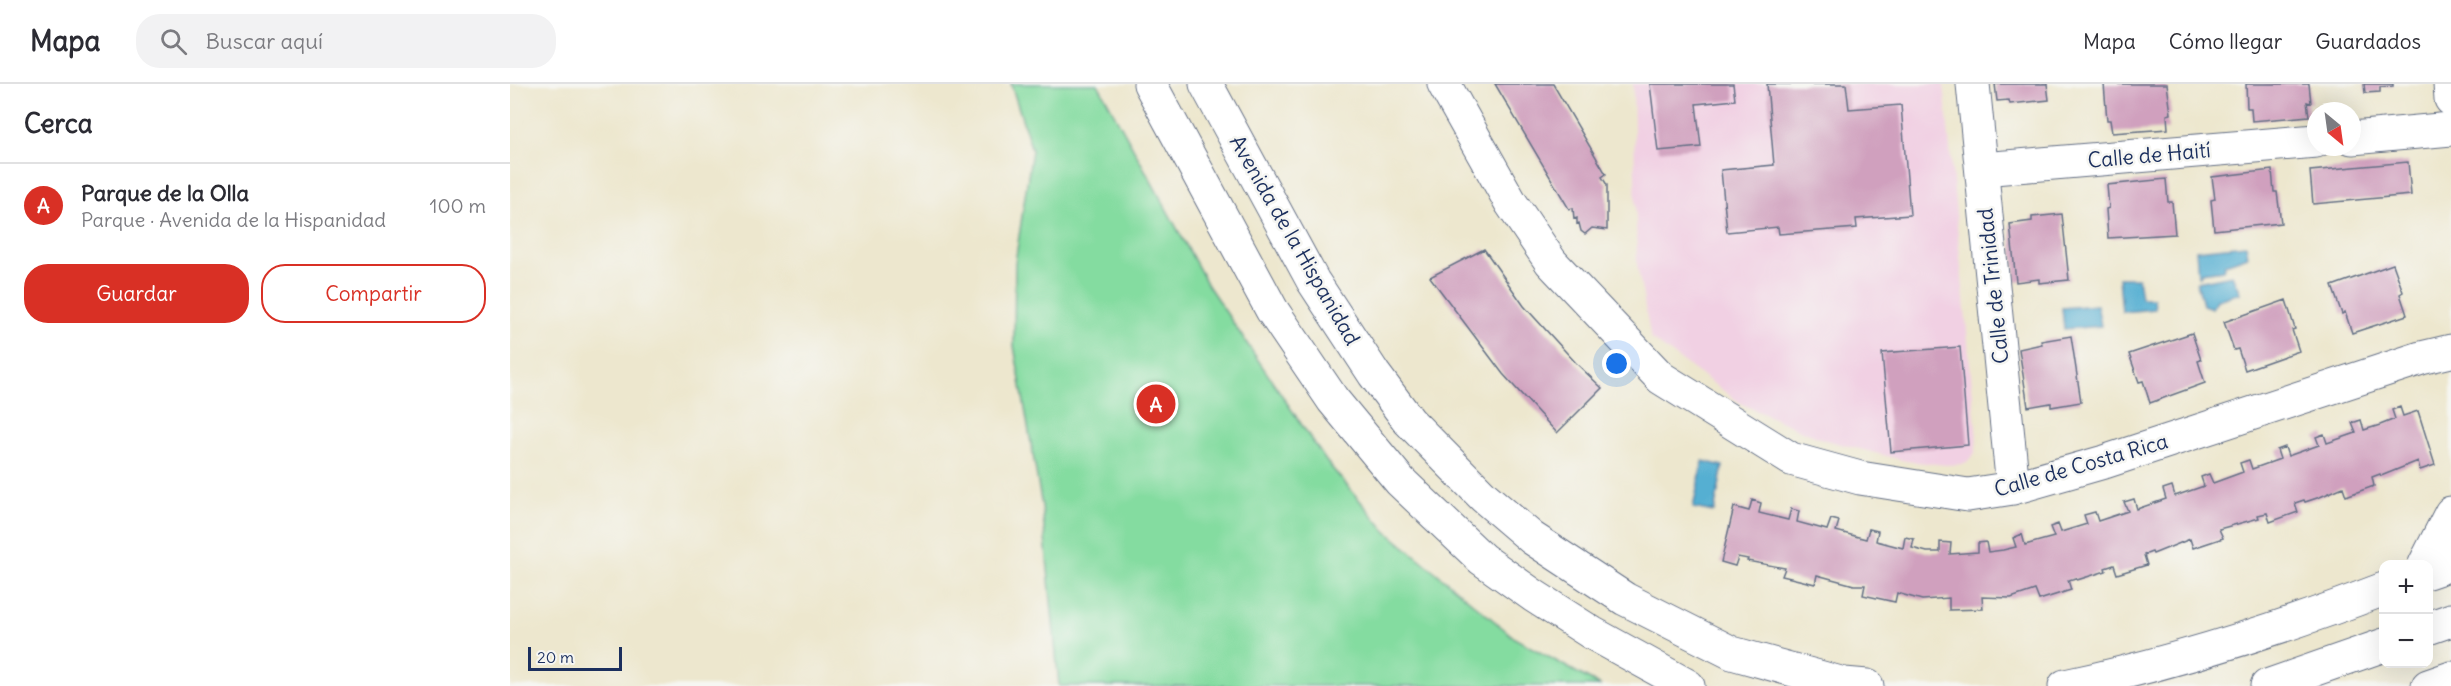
<!DOCTYPE html>
<html lang="es">
<head>
<meta charset="utf-8">
<style>
  body { margin:0; font-family:Delius,sans-serif; background:#f2f2f3; color:#2b2b33 }
  .controls { position:absolute; right:18px; bottom:18px; display:grid; overflow:hidden; border-radius:12px; box-shadow:0 6px 24px #0002 }
  .controls button { width:54px; height:54px; display:grid; place-items:center; padding:0; border:0; border-bottom:2px solid #e1e1e2; background:#fff; color:#2b2b33; font:30px sans-serif }
  .compass { position:absolute; left:1797px; top:18px; width:54px; height:54px; border-radius:50%; background:#fff; box-shadow:0 6px 24px #0002; rotate:151deg }
  .scale { position:absolute; left:18px; bottom:15px; width:94px; box-sizing:border-box; padding-left:6px; border:3px solid #1b2f5e; border-top:0; font-size:16px; line-height:21px; white-space:nowrap; color:#1b2f5e; -webkit-text-stroke:4px #f6f6f2; paint-order:stroke }
  .you { position:absolute; left:1107px; top:280px; width:21px; height:21px; margin:-15px; border:4px solid #fff; border-radius:50%; background:#1a73e8; box-shadow:0 0 0 9px #1a73e833 }
  .badge { display:grid; place-items:center; width:39px; height:39px; border-radius:50%; background:#d93025; color:#fff; font-size:20px; font-weight:700 }
  .pin { position:absolute; translate:-50% -50%; border:3px solid #fff; box-shadow:0 2px 6px #0006 }
  .list { margin:0; padding:0; list-style:none }
  h2 { display:flex; justify-content:space-between; align-items:center; height:78px; margin:0; padding:0 24px; font-size:26px }
  h2 small { font-size:20px; font-weight:400; color:#7c7c81 }
  .list li { display:grid; grid-template-columns:39px 1fr auto; gap:18px; align-items:center; box-sizing:border-box; height:84px; padding:0 24px; border-top:2px solid #e1e1e2 }
  .list b { display:block; font-size:22px; white-space:nowrap }
  .list p { margin:0; font-size:20px; white-space:nowrap; color:#7c7c81 }
  .list em { font-size:20px; font-style:normal; color:#7c7c81 }
  .actions { display:flex; gap:12px; padding:18px 24px }
  .actions a { flex:1; padding:14px 0; border:2px solid #d93025; border-radius:24px; text-align:center; font-size:21px; color:#d93025 }
  .actions .main { background:#d93025; color:#fff }
  .icon { flex:none; width:33px; height:33px; fill:none; stroke:currentColor; stroke-width:2; stroke-linecap:round; stroke-linejoin:round }
  .map { position:relative; flex:none; width:1941px; height:602px; overflow:hidden }
  header { display:flex; align-items:center; gap:36px; box-sizing:border-box; height:84px; padding:0 30px; background:#fff; border-bottom:2px solid #e1e1e2 }
  header strong { font-size:28px }
  nav { display:flex; gap:33px; margin-inline-start:auto; font-size:21px }
  .search { width:420px; height:54px; background:#f2f2f3; display:flex; align-items:center; gap:15px; box-sizing:border-box; padding:0 21px; border-radius:24px; color:#7c7c81; font-size:22px }
  main { display:flex }
  aside { flex:1; background:#fff }
  .map>svg:first-child { display:block }
</style>
</head>
<body>
<header>
<strong>Mapa</strong>
<div class="search"><svg class="icon" aria-label="search" viewBox="0 0 24 24"><circle cx="10" cy="10" r="6"/><path d="M15 15l6 6"/></svg>Buscar aquí</div>
<nav><a>Mapa</a><a>Cómo llegar</a><a>Guardados</a></nav>
</header>
<main>
<aside>
<h2>Cerca<small></small></h2>
<ul class="list">
<li><span class="badge">A</span><div><b>Parque de la Olla</b><p>Parque · Avenida de la Hispanidad</p></div><em>100 m</em></li>
</ul>
<div class="actions"><a class="main">Guardar</a><a>Compartir</a></div>
</aside>
<div class="map">
<svg width="1941" height="602" viewBox="0 0 1941 602">
  <rect width="100%" height="100%" fill="#f6f6f2"/>
  <filter id="ink" filterUnits="userSpaceOnUse"><feTurbulence type="fractalNoise" baseFrequency=".0167" numOctaves="2"/><feDisplacementMap in="SourceGraphic" scale="12" xChannelSelector="R" yChannelSelector="G"/><feConvolveMatrix kernelMatrix="1 2 1 2 8 2 1 2 1" color-interpolation-filters="sRGB"/></filter>
  <filter id="wash" filterUnits="userSpaceOnUse"><feTurbulence type="fractalNoise" baseFrequency=".008" numOctaves="4" result="noise"/><feDisplacementMap in="SourceGraphic" scale="24" xChannelSelector="R" yChannelSelector="G"/><feGaussianBlur stdDeviation="1.35" result="paint"/><feColorMatrix in="noise" values="0 0 0 0 0 0 0 0 0 0 0 0 0 0 0 0 0 1.4 0 .05"/><feComposite in="paint" operator="in"/></filter>
  <g filter="url(#wash)">
    <rect width="100%" height="100%" fill="#ede7ce"/>
    <path fill="#f1d0e3" d="M 1123,0 L 1434,0 L 1467,355 L 1465,369 L 1455,380 L 1436,381 L 1396,377 L 1315,356 L 1292,347 L 1232,320 L 1141,255 L 1127,180 Z"/>
    <path fill="#84dca0" stroke="#50867f" stroke-width="1.5" d="M 501,0 L 588,0 L 699,203 L 816,377 L 876,447 L 1006,555 L 1091,602 L 549,602 L 532,422 L 504,262 L 505,179 L 522,66 Z"/>
    <path fill="#54afd2" stroke="#386f98" stroke-width="1.5" d="M 1736,161 L 1738,172 L 1715,180 L 1713,186 L 1691,189 L 1690,193 L 1688,193 L 1686,166 Z
      M 1722,191 L 1730,209 L 1707,216 L 1702,224 L 1693,221 L 1687,198 Z
      M 1609,194 L 1628,194 L 1631,214 L 1644,214 L 1645,225 L 1612,228 Z
      M 1587,221 L 1591,242 L 1554,245 L 1552,224 Z
      M 1193,377 L 1213,382 L 1204,428 L 1183,424 Z"/>
    <g id="blocks">
      <path fill="#d0a0be" d="M 985,0 L 1043,0 L 1096,90 L 1092,93 L 1097,101 L 1097,146 L 1082,144 L 1075,150 L 1071,147 L 1069,139 L 1067,140 L 1067,134 L 1064,135 L 1063,124 L 1059,125 Z
        M 1140,0 L 1223,0 L 1225,16 L 1186,20 L 1191,63 L 1148,67 Z
        M 1257,0 L 1336,0 L 1339,25 L 1391,21 L 1400,131 L 1346,135 L 1347,144 L 1269,150 L 1268,143 L 1217,148 L 1211,86 L 1264,81 Z
        M 1485,0 L 1537,0 L 1539,16 L 1500,20 L 1499,16 L 1487,17 Z
        M 1594,0 L 1657,0 L 1661,30 L 1657,31 L 1658,45 L 1602,49 L 1600,36 L 1597,36 Z
        M 1736,0 L 1799,0 L 1801,19 L 1797,18 L 1799,32 L 1742,37 L 1741,24 L 1737,24 Z
        M 1854,0 L 1883,0 L 1883,2 L 1870,3 L 1870,8 L 1855,9 Z
        M 1898,78 L 1901,111 L 1803,120 L 1800,87 Z
        M 1762,86 L 1764,108 L 1767,108 L 1771,139 L 1704,146 L 1701,116 L 1705,115 L 1702,93 Z
        M 1656,95 L 1658,118 L 1662,118 L 1665,150 L 1598,154 L 1596,125 L 1599,124 L 1597,101 Z
        M 1552,130 L 1559,196 L 1529,199 L 1529,195 L 1506,198 L 1500,140 L 1522,137 L 1522,133 Z
        M 974,165 L 1014,222 L 1066,279 L 1092,304 L 1047,349 L 993,290 L 920,193 Z
        M 1883,180 L 1893,208 L 1890,210 L 1897,231 L 1842,249 L 1835,228 L 1832,230 L 1822,202 Z
        M 1776,216 L 1785,245 L 1782,246 L 1789,267 L 1735,286 L 1728,265 L 1724,266 L 1714,238 Z
        M 1682,249 L 1691,276 L 1688,277 L 1695,299 L 1640,319 L 1633,297 L 1629,298 L 1619,270 Z
        M 1561,252 L 1571,318 L 1541,323 L 1541,319 L 1518,323 L 1509,265 L 1532,260 L 1531,257 Z
        M 1450,263 L 1458,361 L 1381,368 L 1372,269 Z
        M 1890,323 L 1893,332 L 1908,327 L 1925,381 L 1910,386 L 1908,377 L 1871,392 L 1870,390 L 1862,393 L 1864,402 L 1836,412 L 1833,403 L 1810,413 L 1795,418 L 1794,416 L 1785,419 L 1788,428 L 1760,438 L 1757,429 L 1748,431 L 1749,434 L 1709,445 L 1713,454 L 1683,464 L 1680,455 L 1643,470 L 1642,468 L 1634,471 L 1637,481 L 1607,490 L 1604,481 L 1595,484 L 1596,487 L 1567,496 L 1566,494 L 1558,496 L 1561,506 L 1529,516 L 1525,506 L 1501,514 L 1472,513 L 1473,525 L 1439,526 L 1439,514 L 1412,516 L 1387,509 L 1385,518 L 1353,511 L 1355,501 L 1344,501 L 1307,491 L 1305,500 L 1289,496 L 1272,492 L 1275,484 L 1237,477 L 1238,475 L 1228,473 L 1225,482 L 1211,478 L 1224,423 L 1239,427 L 1242,416 L 1251,419 L 1249,429 L 1278,436 L 1281,425 L 1289,427 L 1287,438 L 1317,446 L 1321,435 L 1329,437 L 1326,447 L 1356,455 L 1359,445 L 1368,447 L 1366,457 L 1393,464 L 1395,453 L 1404,455 L 1402,464 L 1417,468 L 1430,468 L 1430,458 L 1441,459 L 1440,470 L 1468,468 L 1468,459 L 1476,458 L 1478,468 L 1493,466 L 1506,463 L 1503,454 L 1512,450 L 1515,461 L 1544,453 L 1540,443 L 1548,440 L 1551,448 L 1577,440 L 1574,431 L 1585,428 L 1588,437 L 1618,427 L 1614,418 L 1624,415 L 1627,425 L 1656,415 L 1653,405 L 1662,402 L 1665,412 L 1694,402 L 1691,393 L 1699,390 L 1703,399 L 1733,388 L 1730,379 L 1739,376 L 1742,385 L 1770,375 L 1767,366 L 1775,363 L 1778,372 L 1809,361 L 1806,353 L 1814,350 L 1817,359 L 1846,349 L 1842,339 L 1851,336 L 1854,346 L 1870,341 L 1885,335 L 1882,326 Z"/>
    </g>
  </g>
  <g filter="url(#ink)">
    <use href="#blocks" fill-opacity="0" stroke="#646f85" stroke-width="1.5"/>
    <g fill="none" stroke-linecap="round" stroke-linejoin="round">
      <defs>
        <path id="minor" d="M 934,0 L 1001,119 L 1041,178 L 1151,294 L 1281,375 L 1350,394 L 1458,411 L 1503,404 L 1594,378 L 1911,274 L 1941,267
          M 1463,0 L 1503,404
          M 1940,0 L 1941,15
          M 1842,54 L 1941,45
          M 1472,85 L 1806,57
          M 1915,480 L 1941,429
          M 1918,602 L 1941,594"/>
        <path id="major" d="M 640,0 L 762,226 L 823,316 L 890,397 L 972,475 L 1024,512 L 1082,549 L 1178,602
          M 696,0 L 803,197 L 864,290 L 899,337 L 974,413 L 1022,454 L 1115,515 L 1222,569 L 1334,600 L 1357,602
          M 1918,488 L 1941,480
          M 1918,544 L 1941,536
          M 1555,602 C 1663,579 1770,545 1874,505
          M 1757,602 L 1874,561"/>
      </defs>
      <use href="#minor" stroke="#646f85" stroke-width="35"/>
      <use href="#major" stroke="#646f85" stroke-width="35"/>
      <use href="#minor" stroke="#fff" stroke-width="33"/>
      <use href="#major" stroke="#fff" stroke-width="33"/>
    </g>
  </g>
  <g text-anchor="middle" dominant-baseline="central" stroke-width="5" stroke-linejoin="round" paint-order="stroke">
    <g font-size="21" fill="#1b2f5e" stroke="#f6f6f2">
      <text transform="translate(1639 71) rotate(-5)">Calle de Haití</text>
      <text transform="translate(785 156) rotate(60)">Avenida de la Hispanidad</text>
      <text transform="translate(1483 202) rotate(-96)">Calle de Trinidad</text>
      <text transform="translate(1571 381) rotate(-16)">Calle de Costa Rica</text>
    </g>
  </g>
</svg>
<div class="controls">
<button>+</button>
<button>−</button>
</div>
<svg class="compass" viewBox="-18 -18 36 36"><path d="M0-13l5 13h-10z" fill="#e53935"/><path d="M0 13l5-13h-10z" fill="#7c7c81"/></svg>
<div class="scale">20 m</div>
<div class="you"></div>
<div class="pin badge" style="left:646px;top:320px">A</div>
</div>
</main>
</body>
</html>
